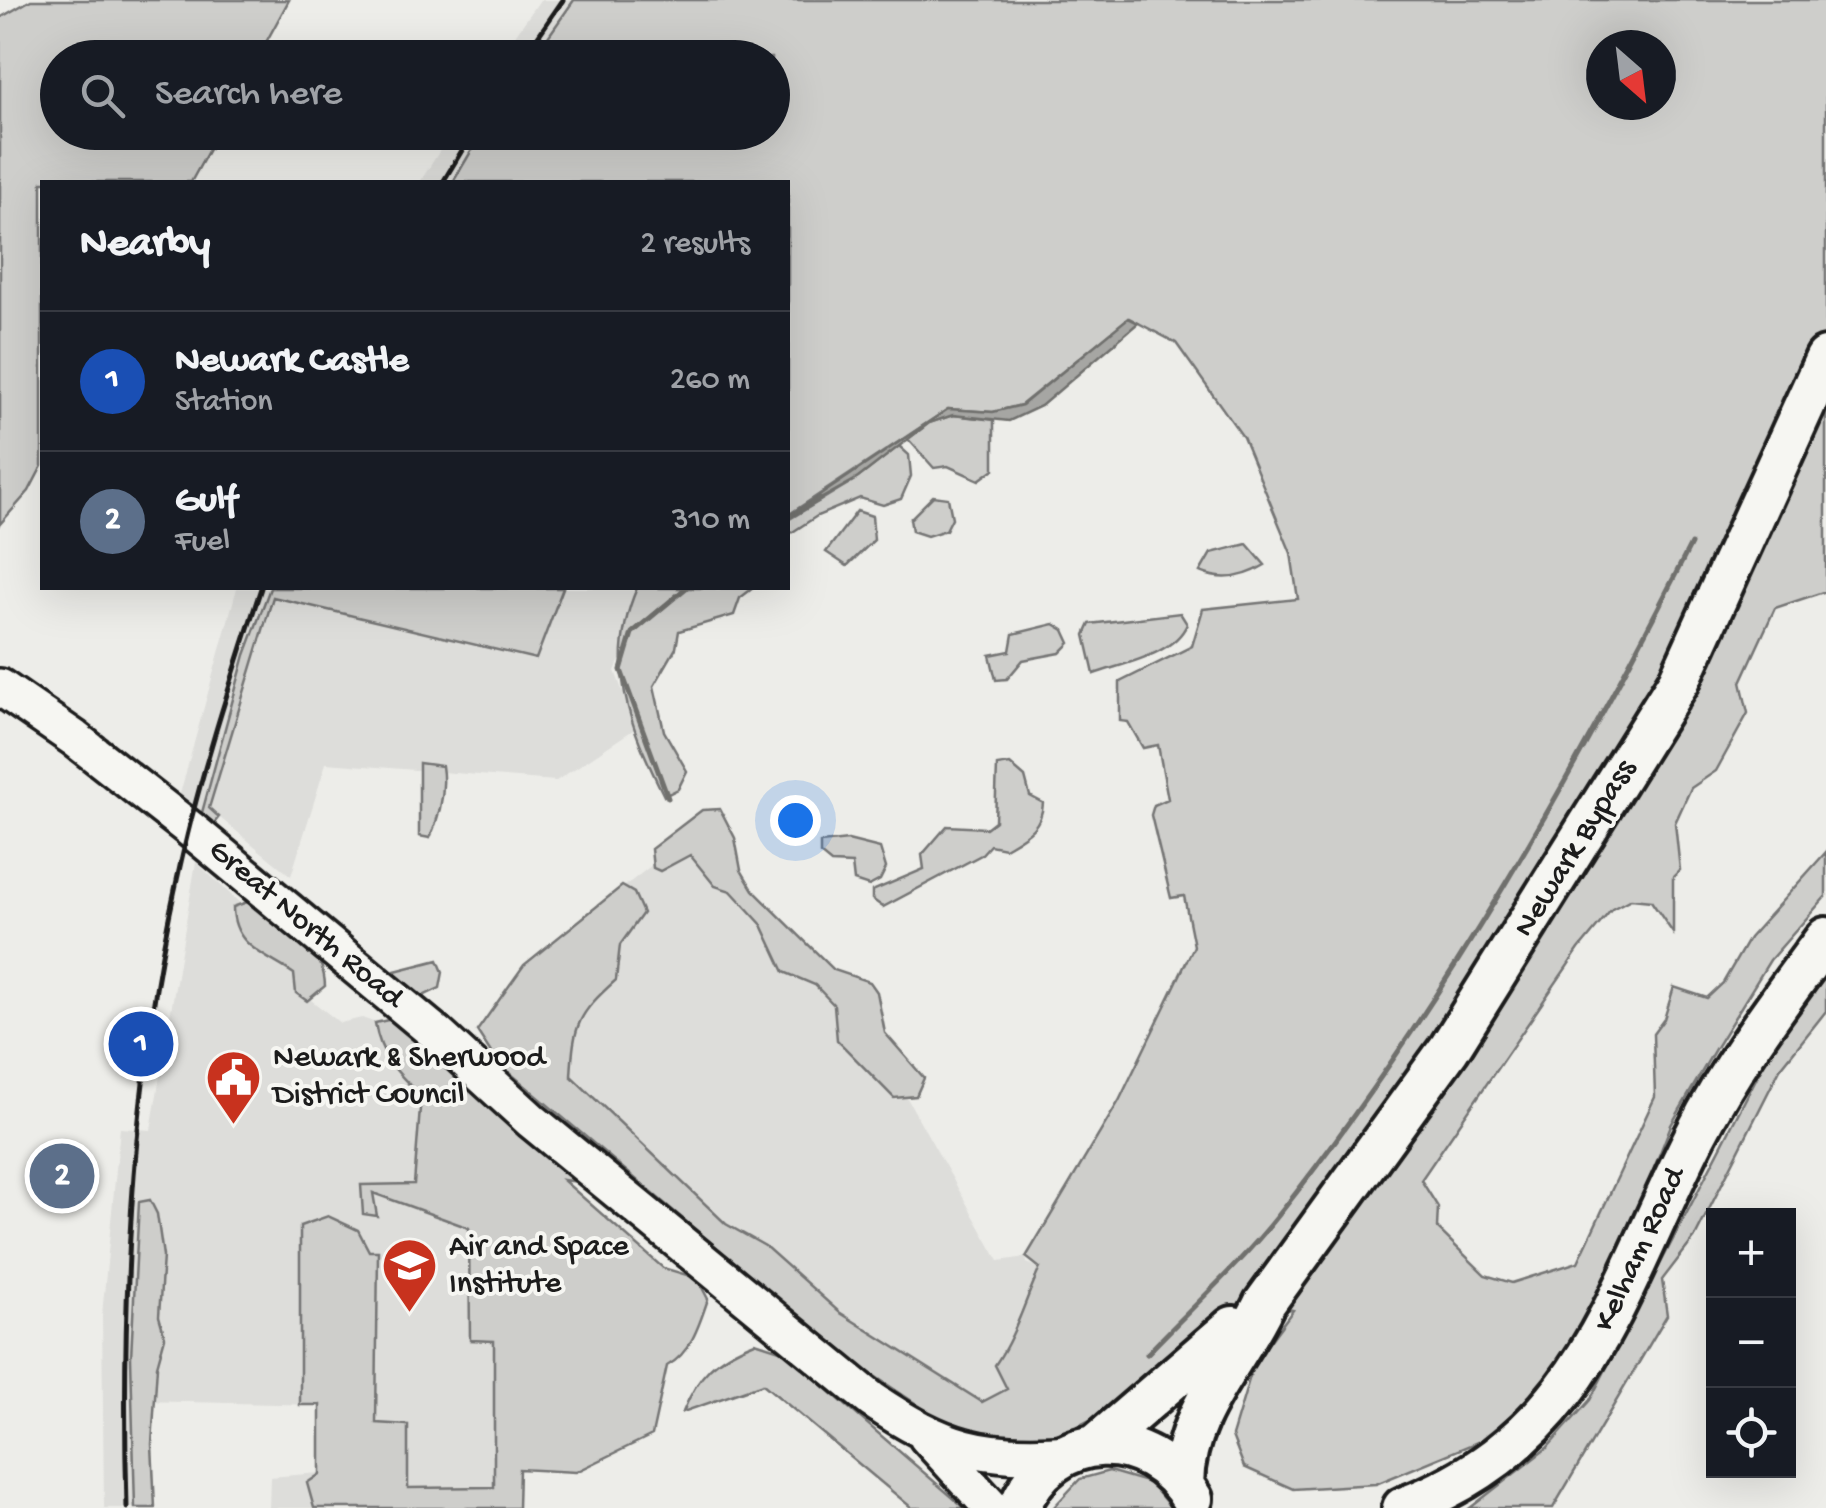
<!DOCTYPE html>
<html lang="en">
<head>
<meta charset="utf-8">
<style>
  body { margin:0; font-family:"Gochi Hand",sans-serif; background:#20242c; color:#f1f3f6 }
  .controls { position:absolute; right:30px; bottom:30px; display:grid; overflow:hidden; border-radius:0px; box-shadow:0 10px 40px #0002 }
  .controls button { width:90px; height:90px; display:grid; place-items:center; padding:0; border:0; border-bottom:2px solid #363941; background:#171b24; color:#f1f3f6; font:50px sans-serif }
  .compass { position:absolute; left:1586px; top:30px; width:90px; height:90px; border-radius:50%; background:#171b24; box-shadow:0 10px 40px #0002; rotate:152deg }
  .you { position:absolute; left:795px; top:820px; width:35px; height:35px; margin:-25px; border:8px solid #fff; border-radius:50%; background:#1a73e8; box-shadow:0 0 0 15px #1a73e833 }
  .badge { display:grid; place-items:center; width:65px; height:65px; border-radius:50%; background:#b45309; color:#fff; font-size:32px; font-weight:700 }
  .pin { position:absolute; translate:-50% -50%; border:5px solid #fff; box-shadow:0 2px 10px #0006 }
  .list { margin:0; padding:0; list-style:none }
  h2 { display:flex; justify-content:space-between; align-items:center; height:130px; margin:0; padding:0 40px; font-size:42px }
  h2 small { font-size:32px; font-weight:400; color:#9ea1a6 }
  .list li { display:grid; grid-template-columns:65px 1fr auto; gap:30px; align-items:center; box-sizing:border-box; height:140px; padding:0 40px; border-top:2px solid #363941 }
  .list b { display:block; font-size:38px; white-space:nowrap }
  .list p { margin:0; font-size:32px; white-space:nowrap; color:#9ea1a6 }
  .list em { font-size:32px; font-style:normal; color:#9ea1a6 }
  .icon { flex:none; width:55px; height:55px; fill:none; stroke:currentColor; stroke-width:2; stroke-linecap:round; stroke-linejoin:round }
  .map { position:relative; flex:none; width:1826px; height:1508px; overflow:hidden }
  .search { position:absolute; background:#171b24; box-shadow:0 10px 40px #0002; left:40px; top:40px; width:750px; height:110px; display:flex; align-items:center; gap:25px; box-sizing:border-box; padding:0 35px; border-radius:55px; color:#9ea1a6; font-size:38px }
  .panel { position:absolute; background:#171b24; box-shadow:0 10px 40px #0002; left:40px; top:180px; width:750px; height:410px; border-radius:0px }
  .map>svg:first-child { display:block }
</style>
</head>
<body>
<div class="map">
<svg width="1826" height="1508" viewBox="0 0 1826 1508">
  <rect width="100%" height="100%" fill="#edede9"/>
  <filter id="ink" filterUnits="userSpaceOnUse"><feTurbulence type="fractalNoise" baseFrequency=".01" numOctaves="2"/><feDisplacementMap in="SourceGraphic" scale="20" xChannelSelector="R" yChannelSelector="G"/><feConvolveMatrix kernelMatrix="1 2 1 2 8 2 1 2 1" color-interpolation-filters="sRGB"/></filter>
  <g filter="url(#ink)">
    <path fill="#ddddda" d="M 540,0 L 574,0 L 534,57 L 500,57 Z
      M 451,133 L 482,133 L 453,182 L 420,182 Z
      M 237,588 L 270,588 L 245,655 L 200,820 L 178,801 Z
      M 563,588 L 686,588 L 632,633 L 615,671 L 636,728 L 556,781 L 326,763 L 291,876 L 208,808 L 273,597 L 536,659 Z
      M 707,822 L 751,893 L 899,1084 L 999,1261 L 1026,1257 L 1027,1263 L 1040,1268 L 1019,1314 L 1015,1335 L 1023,1360 L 1016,1444 L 497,1062 L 477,1031 L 524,965 Z
      M 196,862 L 307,966 L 306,996 L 340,1023 L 362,1018 L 384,1026 L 522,1143 L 518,1508 L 269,1508 L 270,1477 L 320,1473 L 320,1405 L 139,1401 L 135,1508 L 104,1508 L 102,1315 L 120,1128 L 151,1130 Z"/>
    <path fill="#cececb" stroke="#757574" stroke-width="2.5" fill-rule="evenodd" d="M 31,0 L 289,0 L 258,57 L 58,58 L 58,132 L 218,133 L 191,182 L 42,182 L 42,466 L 29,491 L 0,524 L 0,18 Z
      M 574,0 L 1826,0 L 1826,591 L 1775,608 L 1741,682 L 1748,713 L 1716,771 L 1691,788 L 1675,823 L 1680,870 L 1673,877 L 1673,933 L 1651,901 L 1631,899 L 1612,909 L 1579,949 L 1421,1180 L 1438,1207 L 1437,1228 L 1485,1275 L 1512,1283 L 1578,1262 L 1655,1097 L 1653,1034 L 1664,1019 L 1674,987 L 1707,998 L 1723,983 L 1749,938 L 1826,852 L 1826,896 L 1770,960 L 1715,1049 L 1671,1125 L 1609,1282 L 1575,1350 L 1531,1399 L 1480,1441 L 1376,1484 L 1293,1489 L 1244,1467 L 1232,1436 L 1254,1363 L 1293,1310 L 1245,1301 L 1200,1345 L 1138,1395 L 1076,1427 L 1046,1440 L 963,1435 L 849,1359 L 497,1062 L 477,1031 L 524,965 L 622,886 L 634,893 L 643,913 L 620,945 L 616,980 C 577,1015 574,1024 571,1076 L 726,1224 L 765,1246 L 839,1312 L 982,1402 L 1007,1389 L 995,1365 C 1016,1335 1024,1302 1040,1268 L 1026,1257 L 1119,1101 L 1194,946 L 1184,896 L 1171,898 L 1151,815 L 1154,805 L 1168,799 L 1158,745 L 1143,748 L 1128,722 L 1120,721 L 1120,682 L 1192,646 L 1203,609 L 1298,599 L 1291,553 L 1243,437 L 1176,343 L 1129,318 L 1021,405 L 993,412 L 948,409 L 788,515 L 788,182 L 453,182 L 482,133 L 772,132 L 772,58 L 534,57 ZM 1601,45 L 1661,45 L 1661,105 L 1601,105 Z
      M 953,415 L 994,420 L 994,469 L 979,480 L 948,466 L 934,468 L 908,439 L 929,423 Z
      M 899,446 L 909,455 L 911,476 L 901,499 L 883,505 L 860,498 L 817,516 L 788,535 L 788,520 L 858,478 Z
      M 933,496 L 948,498 L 952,518 L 946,530 L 927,536 L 912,531 L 910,519 Z
      M 857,511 L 872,516 L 874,540 L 847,566 L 826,552 Z
      M 1247,544 L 1265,565 C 1244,578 1223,582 1200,572 L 1211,553 Z
      M 270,588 L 563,588 L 536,659 L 273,597 L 209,808 L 219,817 L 211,827 L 200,820 L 245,655 Z
      M 637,588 L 753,588 L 740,598 L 734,615 L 679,631 L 676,648 L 654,686 L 664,731 L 687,771 L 678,789 L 664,796 C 629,725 604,664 637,588 Z
      M 1180,613 L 1187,624 C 1174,655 1124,663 1094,674 L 1085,635 L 1090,624 Z
      M 1054,624 L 1064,630 L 1070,643 L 1060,653 L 1023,660 L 1007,679 L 996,680 L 990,655 L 1010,651 L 1013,634 Z
      M 419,763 L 442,766 C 446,791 440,815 430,838 L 419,836 Z
      M 1010,764 L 1025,777 L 1030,796 L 1043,803 C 1042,828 1025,836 1005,848 L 990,845 L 981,855 L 883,907 L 872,899 L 872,891 L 924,869 L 922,855 L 947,826 L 986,828 L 995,821 L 997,766 Z
      M 720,809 L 735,838 L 741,870 L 753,890 L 834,970 L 870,982 L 877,992 L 885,1033 L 924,1078 L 916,1096 L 894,1098 L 837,1040 L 834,1005 L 815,985 L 784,972 L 762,925 L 731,891 L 715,886 L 690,855 L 660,871 L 653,868 L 651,849 L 702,810 Z
      M 848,840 L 880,848 L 886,868 L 880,880 L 869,886 L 854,881 L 852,864 L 831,863 L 820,854 L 820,843 Z
      M 250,901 C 282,924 324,942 325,986 L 307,1001 L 296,993 L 294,974 C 267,955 233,947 233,907 Z
      M 438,960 L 443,972 L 440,988 L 417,999 L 398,991 L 395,971 Z
      M 1826,976 L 1826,1011 L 1780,1069 L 1695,1237 L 1662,1280 L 1667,1315 L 1553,1508 L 1470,1508 L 1547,1448 L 1590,1400 L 1774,1044 Z
      M 405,1016 L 587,1183 L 563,1180 L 663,1268 L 697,1278 L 708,1299 C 699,1326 690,1354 667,1366 L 652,1435 L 576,1472 L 519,1469 L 518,1508 L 314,1508 L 307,1483 L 320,1474 L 320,1405 L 300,1405 L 300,1226 L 328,1216 L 358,1230 L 369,1251 L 378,1251 L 376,1423 L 408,1425 L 408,1488 L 494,1487 L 494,1341 L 470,1340 L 469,1228 L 373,1193 L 377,1216 L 363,1214 L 361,1185 L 414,1184 L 421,1096 C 397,1073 380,1056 375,1023 Z
      M 150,1200 L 157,1214 L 163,1256 L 159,1316 L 165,1337 L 157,1366 L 152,1444 L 155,1508 L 135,1508 L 131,1357 L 139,1202 Z
      M 755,1342 L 783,1351 L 965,1508 L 912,1508 L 763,1384 L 683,1412 C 698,1374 716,1357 755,1342 Z
      M 1109,1471 L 1150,1483 L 1171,1508 L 1053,1508 L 1080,1479 Z"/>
    <path fill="#a6a6a3" stroke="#6f6f6d" stroke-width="2.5" d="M 1128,318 L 1138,323 L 1041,406 L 1009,421 L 953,415 L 929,423 L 858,478 L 788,517 L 948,409 L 993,412 L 1022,405 Z"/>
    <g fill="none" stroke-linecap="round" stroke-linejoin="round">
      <path stroke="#6f6f6d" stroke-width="5" d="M 788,517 L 820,499
        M 668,798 L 621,670 L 632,633 L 686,588
        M 1147,1354 C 1190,1309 1239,1265 1278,1216 C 1441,1010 1572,779 1691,544"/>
      <defs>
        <path id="major" d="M 0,687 L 74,738 L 189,828 L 438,1035 L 532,1121 L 872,1400 C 943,1448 983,1460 1070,1453
          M 927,1437 L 992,1508"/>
        <path id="highway" d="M 1095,1446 L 1233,1327
          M 1183,1484 C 1184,1412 1235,1365 1264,1304 L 1449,1049 L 1679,681 L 1826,358
          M 1019,1508 C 1052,1427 1149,1426 1192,1499
          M 1403,1508 C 1587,1437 1615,1293 1695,1136 C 1731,1065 1779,1002 1826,938"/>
      </defs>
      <use href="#major" stroke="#1c1c1c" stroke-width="42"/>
      <use href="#highway" stroke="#1c1c1c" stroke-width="48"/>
      <use href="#major" stroke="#f6f6f2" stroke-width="35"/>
      <use href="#highway" stroke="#f6f6f2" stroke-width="40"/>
      <path stroke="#1c1c1c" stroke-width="5" d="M 523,58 L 563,0
        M 443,182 L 473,132
        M 127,1508 C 121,1299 131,1084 177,880 C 198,781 230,684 261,588"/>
    </g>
  </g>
  <defs>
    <symbol id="civic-pin" viewBox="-11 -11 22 30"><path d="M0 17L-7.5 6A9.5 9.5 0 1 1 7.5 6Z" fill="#c8321e" stroke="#f6f6f2"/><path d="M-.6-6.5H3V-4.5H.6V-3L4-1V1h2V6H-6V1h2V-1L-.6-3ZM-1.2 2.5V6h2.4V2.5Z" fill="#fff"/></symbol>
    <symbol id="university-pin" viewBox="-11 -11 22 30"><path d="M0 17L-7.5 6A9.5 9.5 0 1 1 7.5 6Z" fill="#c8321e" stroke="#f6f6f2"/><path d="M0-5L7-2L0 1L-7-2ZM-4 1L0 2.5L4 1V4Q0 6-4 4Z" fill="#fff"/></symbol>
  </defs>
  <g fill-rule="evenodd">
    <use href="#civic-pin" x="202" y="1046" width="63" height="86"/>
    <use href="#university-pin" x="378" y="1234" width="63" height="86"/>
  </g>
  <g text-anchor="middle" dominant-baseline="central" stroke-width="8" stroke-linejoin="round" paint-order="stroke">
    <g font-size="32" fill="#1c1c1c" stroke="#f6f6f2">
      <text transform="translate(1576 849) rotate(-58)">Newark Bypass</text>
      <text transform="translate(305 925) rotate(40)">Great North Road</text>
      <text transform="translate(1641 1250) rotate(-65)">Kelham Road</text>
    </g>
    <g font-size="32" fill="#1c1c1c" stroke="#f6f6f2" text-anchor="start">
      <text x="273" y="1059">Newark &amp; Sherwood<tspan x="273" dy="37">District Council</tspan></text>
      <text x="449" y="1248">Air and Space<tspan x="449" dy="37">Institute</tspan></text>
    </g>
  </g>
</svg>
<div class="controls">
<button>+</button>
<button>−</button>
<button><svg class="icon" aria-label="locate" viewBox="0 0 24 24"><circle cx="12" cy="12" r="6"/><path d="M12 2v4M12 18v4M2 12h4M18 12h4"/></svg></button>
</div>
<svg class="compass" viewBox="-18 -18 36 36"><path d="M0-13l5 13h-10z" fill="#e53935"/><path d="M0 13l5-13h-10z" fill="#9ea1a6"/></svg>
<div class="you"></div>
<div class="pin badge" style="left:141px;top:1044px;background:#1a4fb4">1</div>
<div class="pin badge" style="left:62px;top:1176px;background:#5c6f8a">2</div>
<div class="search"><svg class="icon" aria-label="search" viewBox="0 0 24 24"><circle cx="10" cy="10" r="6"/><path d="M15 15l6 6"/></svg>Search here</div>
<section class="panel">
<h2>Nearby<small>2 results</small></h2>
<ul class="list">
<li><span class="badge" style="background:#1a4fb4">1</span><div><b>Newark Castle</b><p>Station</p></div><em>260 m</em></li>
<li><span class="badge" style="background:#5c6f8a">2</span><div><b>Gulf</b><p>Fuel</p></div><em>310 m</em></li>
</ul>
</section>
</div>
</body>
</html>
